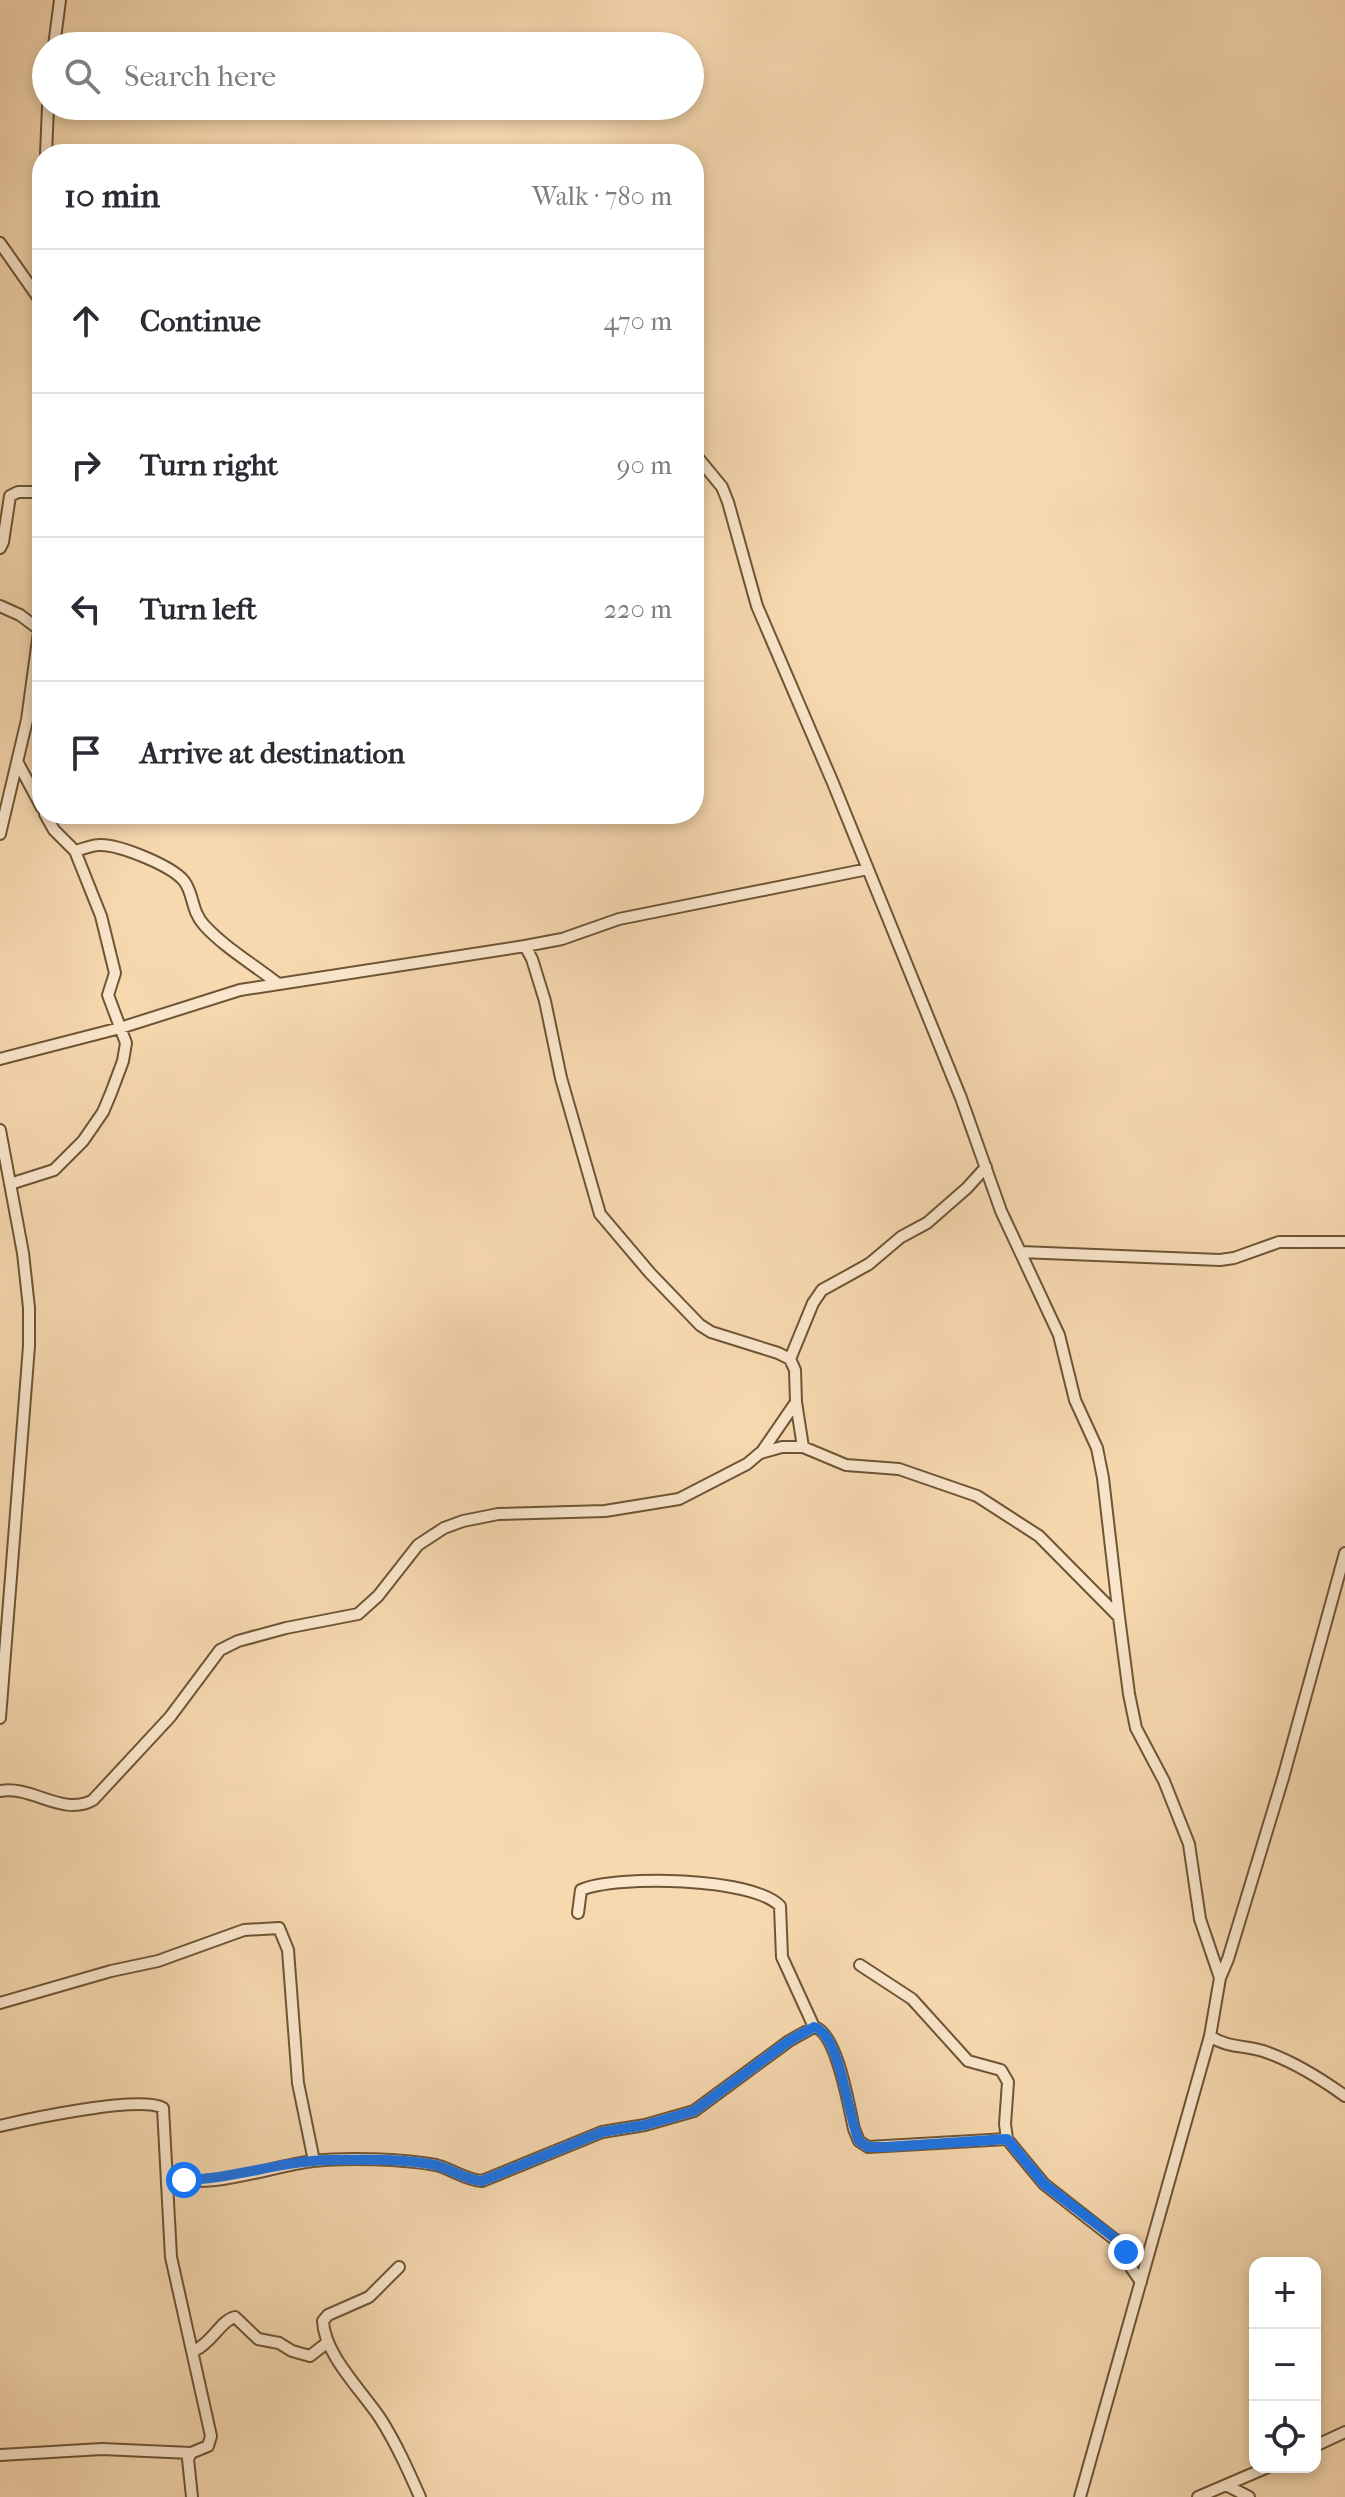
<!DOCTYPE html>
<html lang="en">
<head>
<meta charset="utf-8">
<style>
  body { margin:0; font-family:"IM FELL French Canon",serif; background:#f2f2f3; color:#2b2b33 }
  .controls { position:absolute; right:24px; bottom:24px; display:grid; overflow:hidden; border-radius:16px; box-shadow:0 4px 12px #0003 }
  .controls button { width:72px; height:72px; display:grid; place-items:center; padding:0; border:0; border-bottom:2px solid #e1e1e2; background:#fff; color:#2b2b33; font:40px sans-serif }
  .stop { position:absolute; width:24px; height:24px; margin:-18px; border:6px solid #1a73e8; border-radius:50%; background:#fff }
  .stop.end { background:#1a73e8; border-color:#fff; box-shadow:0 2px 8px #0008 }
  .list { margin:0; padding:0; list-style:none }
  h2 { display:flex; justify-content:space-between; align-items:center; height:104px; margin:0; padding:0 32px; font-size:34px }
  h2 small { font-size:26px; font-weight:400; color:#7c7c81 }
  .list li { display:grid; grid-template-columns:52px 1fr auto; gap:24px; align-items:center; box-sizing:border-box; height:144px; padding:0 32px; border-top:2px solid #e1e1e2 }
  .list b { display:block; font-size:30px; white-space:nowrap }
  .list em { font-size:26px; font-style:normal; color:#7c7c81 }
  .icon { flex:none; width:44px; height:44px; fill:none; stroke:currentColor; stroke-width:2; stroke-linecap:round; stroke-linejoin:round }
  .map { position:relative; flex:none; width:1345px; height:2497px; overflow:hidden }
  .search { position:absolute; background:#fff; box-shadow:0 4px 12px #0003; left:32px; top:32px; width:672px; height:88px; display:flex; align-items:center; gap:20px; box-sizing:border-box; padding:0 28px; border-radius:44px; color:#7c7c81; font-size:30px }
  .panel { position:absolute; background:#fff; box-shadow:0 4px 12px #0003; left:32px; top:144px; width:672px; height:680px; border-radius:32px }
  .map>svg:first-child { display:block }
</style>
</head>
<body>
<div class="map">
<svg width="1345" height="2497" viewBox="0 0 1345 2497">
  <rect width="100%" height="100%" fill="#f7d9b0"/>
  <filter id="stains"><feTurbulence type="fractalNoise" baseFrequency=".0025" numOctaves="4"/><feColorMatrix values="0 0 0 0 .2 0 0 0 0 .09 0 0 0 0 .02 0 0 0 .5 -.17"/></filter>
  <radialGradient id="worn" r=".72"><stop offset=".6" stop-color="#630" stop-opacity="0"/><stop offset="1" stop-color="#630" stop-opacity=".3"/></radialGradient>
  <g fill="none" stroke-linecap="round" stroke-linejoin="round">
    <defs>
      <path id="minor" d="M 54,46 L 60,0
        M 46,154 L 48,106
        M 0,243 L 42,303
        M 694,453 L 722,487 L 728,502 L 757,606 L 833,783 L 961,1098 L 1001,1211 L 1059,1335 L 1075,1400 L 1097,1448 L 1103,1478 L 1119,1617
        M 0,548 L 3,542 L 10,496 L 18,492 L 42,492
        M 0,606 L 20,615 L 40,630
        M 18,763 L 42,808
        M 0,834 L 27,720 L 42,610
        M 75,851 C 83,849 92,845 99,845 C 119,844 172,866 184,881 C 194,894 191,911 204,925 C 225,948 253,964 277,983
        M 525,946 L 532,959 L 545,1001 L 561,1078 L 600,1214 L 650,1273 L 700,1325 L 711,1332 L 778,1353 L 790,1359 L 795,1370 L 796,1402 L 803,1447
        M 0,1059 L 120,1028 L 240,990 L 525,946 L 562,939 L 619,919 L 868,869
        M 0,1130 L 23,1253 L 29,1308 L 29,1346 L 0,1718
        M 10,1184 L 54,1170 L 83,1141 L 103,1112 L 111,1093 L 123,1061 L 126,1043 L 108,995 L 115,973 L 101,916 L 75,851 L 54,830 L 45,814
        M 1021,1252 L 1220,1260 L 1234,1258 L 1279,1242 L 1345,1242
        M 790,1359 L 813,1303 L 822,1290 L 869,1264 L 901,1237 L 927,1223 L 967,1188 L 986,1167
        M 761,1453 L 796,1402
        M 0,1791 C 32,1785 63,1817 93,1800 L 170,1717 L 220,1650 L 238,1641 L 286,1628 L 358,1614 L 378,1596 L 418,1545 L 444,1528 L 463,1521 L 498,1514 L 605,1511 L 679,1499 L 747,1464 L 760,1453 L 782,1447 L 803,1447 L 846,1465 L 899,1469 L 977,1496 L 1039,1536 L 1119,1617 L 1129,1694 L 1136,1728 L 1164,1781 L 1189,1844 L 1200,1919 L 1220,1978 L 1210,2036 L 1080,2497
        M 578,1913 L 581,1890 C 616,1875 752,1877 780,1906 L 782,1957 L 814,2027
        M 860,1965 L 912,1999 L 968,2061 L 1001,2070 L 1008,2082 L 1005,2124 L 1007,2139 L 1044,2184 L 1122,2245 L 1132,2269 L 1141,2282
        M 1220,1978 L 1228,1959 L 1283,1778 L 1345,1553
        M 0,2003 L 111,1971 L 158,1961 L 244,1930 L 279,1928 L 288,1950 L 298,2083 L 314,2161
        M 1210,2036 C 1227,2048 1244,2045 1263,2051 C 1293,2061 1320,2078 1345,2096
        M 0,2126 C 29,2119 140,2095 163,2108 L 171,2257 L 211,2436 L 208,2446 L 191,2453 L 188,2459 L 192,2497
        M 167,2176 C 206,2192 271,2166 313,2161 C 346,2157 402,2159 436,2165 C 452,2169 465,2180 482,2181 L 602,2132 L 645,2125 L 694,2111 L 789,2041 L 814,2027 C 837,2032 849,2107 854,2129 L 859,2141 L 868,2147 L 1007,2139
        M 399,2267 L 369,2297 L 328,2315 L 323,2321 C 324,2354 362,2391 380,2418 C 396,2443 408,2470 420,2497
        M 194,2351 C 213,2342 221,2320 235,2317 L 258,2339 L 279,2343 L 292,2351 L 310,2356 L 328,2342
        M 1315,2446 L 1345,2432
        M 0,2455 L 102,2449 L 191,2453
        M 1226,2485 L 1249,2497
        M 1198,2497 L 1268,2467"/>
    </defs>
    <use href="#minor" stroke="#6e5535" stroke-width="14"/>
    <use href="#minor" stroke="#fae6cc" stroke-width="10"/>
  </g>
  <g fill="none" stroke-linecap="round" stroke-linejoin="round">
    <path stroke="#1a73e8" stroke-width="10" d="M 184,2180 C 233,2179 281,2161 330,2160 C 365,2160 402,2158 435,2165 C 452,2169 465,2180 482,2181 L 602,2132 L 645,2125 L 694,2111 L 789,2041 L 814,2027 C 840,2033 848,2117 859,2141 L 868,2147 L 886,2147 L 1007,2139 L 1044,2184 L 1116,2239 L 1126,2252"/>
  </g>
  <rect width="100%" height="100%" filter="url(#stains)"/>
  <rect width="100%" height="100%" fill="url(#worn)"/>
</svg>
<div class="controls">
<button>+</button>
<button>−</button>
<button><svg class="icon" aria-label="locate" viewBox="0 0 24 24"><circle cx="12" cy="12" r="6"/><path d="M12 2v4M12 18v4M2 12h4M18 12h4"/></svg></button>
</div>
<div class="stop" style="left:184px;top:2180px"></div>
<div class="stop end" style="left:1126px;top:2252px"></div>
<div class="search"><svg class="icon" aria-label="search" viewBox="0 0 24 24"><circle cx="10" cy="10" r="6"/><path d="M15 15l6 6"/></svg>Search here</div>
<section class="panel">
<h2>10 min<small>Walk · 780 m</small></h2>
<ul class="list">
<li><svg class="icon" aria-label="ahead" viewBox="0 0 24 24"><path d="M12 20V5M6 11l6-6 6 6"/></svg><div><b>Continue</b></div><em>470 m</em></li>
<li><svg class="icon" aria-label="right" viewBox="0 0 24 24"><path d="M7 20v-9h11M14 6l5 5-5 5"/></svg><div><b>Turn right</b></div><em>90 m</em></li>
<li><svg class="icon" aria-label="left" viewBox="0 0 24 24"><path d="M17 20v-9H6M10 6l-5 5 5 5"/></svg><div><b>Turn left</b></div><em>220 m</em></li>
<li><svg class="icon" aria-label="arrive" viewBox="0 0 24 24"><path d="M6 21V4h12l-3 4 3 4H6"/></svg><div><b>Arrive at destination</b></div></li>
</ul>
</section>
</div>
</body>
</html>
